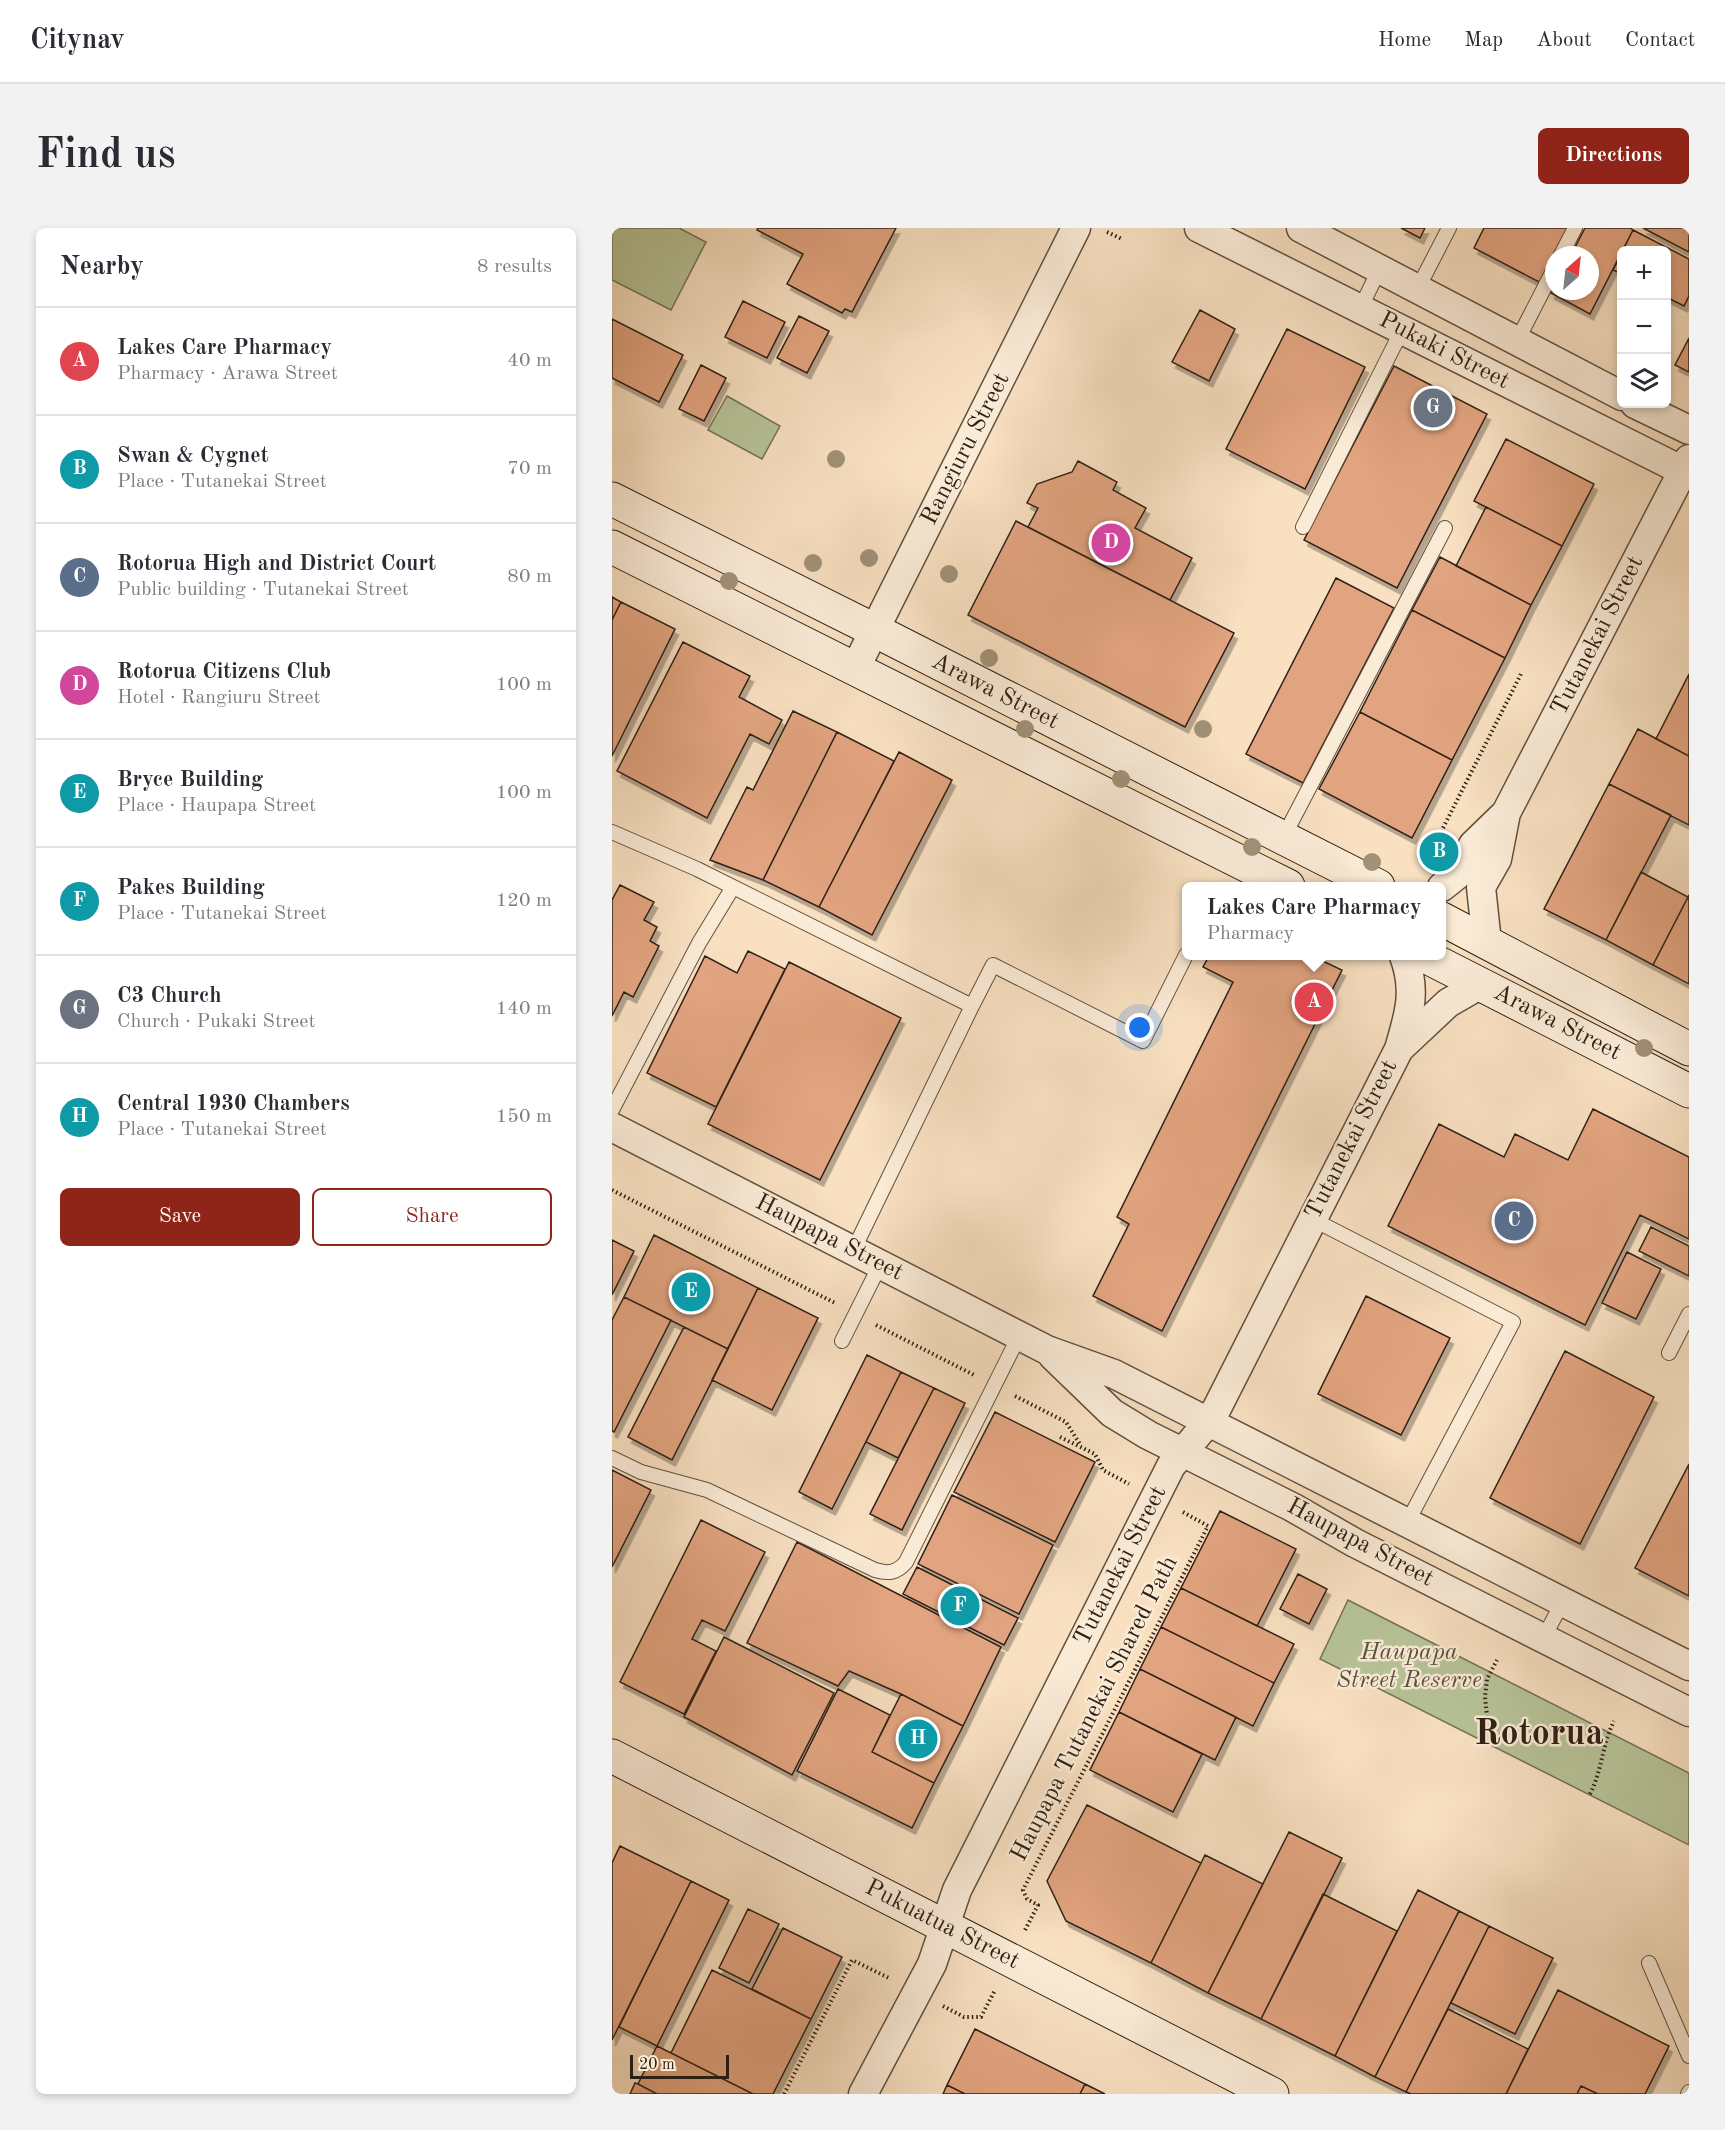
<!DOCTYPE html>
<html lang="en">
<head>
<meta charset="utf-8">
<style>
  body { margin:0; font-family:"Old Standard TT",serif; background:#f2f2f3; color:#2b2b33 }
  .controls { position:absolute; right:18px; top:18px; display:grid; overflow:hidden; border-radius:9px; box-shadow:0 3px 9px #0003 }
  .controls button { width:54px; height:54px; display:grid; place-items:center; padding:0; border:0; border-bottom:2px solid #e1e1e2; background:#fff; color:#2b2b33; font:30px sans-serif }
  .compass { position:absolute; left:933px; top:18px; width:54px; height:54px; border-radius:50%; background:#fff; box-shadow:0 3px 9px #0003; rotate:27deg }
  .scale { position:absolute; left:18px; bottom:15px; width:99px; box-sizing:border-box; padding-left:6px; border:3px solid #2f2014; border-top:0; font-size:16px; line-height:21px; white-space:nowrap; color:#2f2014; -webkit-text-stroke:4px #faebd7; paint-order:stroke }
  .you { position:absolute; left:528px; top:800px; width:21px; height:21px; margin:-15px; border:4px solid #fff; border-radius:50%; background:#1a73e8; box-shadow:0 0 0 9px #1a73e833 }
  .badge { display:grid; place-items:center; width:39px; height:39px; border-radius:50%; background:#8f2418; color:#fff; font-size:20px; font-weight:700 }
  .pin { position:absolute; translate:-50% -50%; border:3px solid #fff; box-shadow:0 2px 6px #0006 }
  .popup { position:absolute; left:570px; top:654px; width:264px; height:78px; box-sizing:border-box; display:grid; place-content:center; border-radius:9px; background:#fff; filter:drop-shadow(0 2px 4px #0005); font-size:20px; white-space:nowrap; color:#7c7c81 }
  .popup b { font-size:22px; color:#2b2b33 }
  .popup::after { content:''; position:absolute; left:50%; top:100%; margin-left:-12px; border:12px solid transparent; border-top-color:#fff }
  .list { margin:0; padding:0; list-style:none }
  h2 { display:flex; justify-content:space-between; align-items:center; height:78px; margin:0; padding:0 24px; font-size:26px }
  h2 small { font-size:20px; font-weight:400; color:#7c7c81 }
  .list li { display:grid; grid-template-columns:39px 1fr auto; gap:18px; align-items:center; box-sizing:border-box; height:108px; padding:0 24px; border-top:2px solid #e1e1e2 }
  .list b { display:block; font-size:22px; white-space:nowrap }
  .list p { margin:0; font-size:20px; white-space:nowrap; color:#7c7c81 }
  .list em { font-size:20px; font-style:normal; color:#7c7c81 }
  .actions { display:flex; gap:12px; padding:18px 24px }
  .actions a { flex:1; padding:14px 0; border:2px solid #8f2418; border-radius:9px; text-align:center; font-size:21px; color:#8f2418 }
  .actions .main { background:#8f2418; color:#fff }
  .icon { flex:none; width:33px; height:33px; fill:none; stroke:currentColor; stroke-width:2; stroke-linecap:round; stroke-linejoin:round }
  .map { position:relative; flex:none; width:1077px; height:1866px; overflow:hidden; border-radius:9px }
  header { display:flex; align-items:center; gap:36px; box-sizing:border-box; height:84px; padding:0 30px; background:#fff; border-bottom:2px solid #e1e1e2 }
  header strong { font-size:28px }
  nav { display:flex; gap:33px; margin-inline-start:auto; font-size:21px }
  .intro { display:flex; align-items:center; justify-content:space-between; box-sizing:border-box; height:144px; padding:0 36px }
  h1 { margin:0; font-size:42px }
  .button { padding:15px 27px; border-radius:9px; background:#8f2418; color:#fff; font-size:21px; font-weight:700 }
  main { display:flex; gap:36px; padding:0 36px }
  aside { flex:1; background:#fff; border-radius:9px; box-shadow:0 3px 9px #0003 }
  .map>svg:first-child { display:block }
</style>
</head>
<body>
<header>
<strong>Citynav</strong>
<nav><a>Home</a><a>Map</a><a>About</a><a>Contact</a></nav>
</header>
<div class="intro"><h1>Find us</h1><a class="button">Directions</a></div>
<main>
<aside>
<h2>Nearby<small>8 results</small></h2>
<ul class="list">
<li><span class="badge" style="background:#e0444e">A</span><div><b>Lakes Care Pharmacy</b><p>Pharmacy · Arawa Street</p></div><em>40 m</em></li>
<li><span class="badge" style="background:#0f9aa8">B</span><div><b>Swan &amp; Cygnet</b><p>Place · Tutanekai Street</p></div><em>70 m</em></li>
<li><span class="badge" style="background:#5c6f8a">C</span><div><b>Rotorua High and District Court</b><p>Public building · Tutanekai Street</p></div><em>80 m</em></li>
<li><span class="badge" style="background:#d1479c">D</span><div><b>Rotorua Citizens Club</b><p>Hotel · Rangiuru Street</p></div><em>100 m</em></li>
<li><span class="badge" style="background:#0f9aa8">E</span><div><b>Bryce Building</b><p>Place · Haupapa Street</p></div><em>100 m</em></li>
<li><span class="badge" style="background:#0f9aa8">F</span><div><b>Pakes Building</b><p>Place · Tutanekai Street</p></div><em>120 m</em></li>
<li><span class="badge" style="background:#6b7280">G</span><div><b>C3 Church</b><p>Church · Pukaki Street</p></div><em>140 m</em></li>
<li><span class="badge" style="background:#0f9aa8">H</span><div><b>Central 1930 Chambers</b><p>Place · Tutanekai Street</p></div><em>150 m</em></li>
</ul>
<div class="actions"><a class="main">Save</a><a>Share</a></div>
</aside>
<div class="map">
<svg width="1077" height="1866" viewBox="0 0 1077 1866">
  <defs>
    <filter id="shadow"><feDropShadow dx="3.5" dy="6" stdDeviation="0" flood-color="#0004"/></filter>
  </defs>
  <rect width="100%" height="100%" fill="#f8e0c1"/>
  <filter id="stains"><feTurbulence type="fractalNoise" baseFrequency=".00333" numOctaves="4"/><feColorMatrix values="0 0 0 0 .2 0 0 0 0 .09 0 0 0 0 .02 0 0 0 .5 -.17"/></filter>
  <radialGradient id="worn" r=".72"><stop offset=".6" stop-color="#630" stop-opacity="0"/><stop offset="1" stop-color="#630" stop-opacity=".3"/></radialGradient>
  <path fill="#b7c398" stroke="#737256" stroke-width="1.5" d="M 0,0 L 67,0 L 94,14 L 59,82 L 0,52 Z
    M 115,168 L 168,198 L 150,231 L 96,202 Z
    M 736,1372 L 1077,1545 L 1077,1617 L 708,1431 Z"/>
  <path fill="#e2a480" stroke="#2f2014" stroke-width="1.5" filter="url(#shadow)" d="M 146,0 L 284,0 L 240,84 L 233,81 L 230,85 L 175,56 L 191,26 L 145,2 Z
    M 789,0 L 813,0 L 808,10 Z
    M 872,0 L 958,0 L 944,27 L 942,27 L 929,55 L 862,20 Z
    M 973,0 L 1018,0 L 1021,2 L 978,86 L 939,65 L 942,60 L 942,63 L 978,63 L 978,27 L 959,27 Z
    M 1031,0 L 1077,0 L 1077,24 Z
    M 1021,2 L 1077,31 L 1077,68 L 1072,78 L 1054,69 L 1054,22 L 1011,22 Z
    M 1010,25 L 1010,46 L 1001,42 Z
    M 131,73 L 173,94 L 155,130 L 113,109 Z
    M 588,82 L 623,101 L 597,153 L 560,134 Z
    M 187,88 L 217,103 L 195,145 L 165,130 Z
    M 0,91 L 71,127 L 47,174 L 0,150 Z
    M 675,101 L 753,139 L 693,261 L 614,221 Z
    M 1077,110 L 1077,144 L 1063,137 Z
    M 89,137 L 114,150 L 92,193 L 67,181 Z
    M 782,138 L 875,186 L 785,360 L 692,312 Z
    M 894,211 L 982,256 L 950,318 L 862,273 Z
    M 466,233 L 505,254 L 501,262 L 534,280 L 523,300 L 580,330 L 558,372 L 416,299 L 426,280 L 415,275 L 425,256 L 460,244 Z
    M 874,279 L 950,318 L 919,377 L 844,338 Z
    M 404,293 L 622,405 L 573,499 L 356,387 Z
    M 828,329 L 919,377 L 893,430 L 800,382 Z
    M 724,350 L 782,380 L 691,555 L 634,526 Z
    M 0,369 L 9,374 L 0,392 Z
    M 9,374 L 63,401 L 0,528 L 0,392 Z
    M 800,382 L 893,430 L 840,532 L 748,484 Z
    M 71,414 L 138,448 L 127,469 L 170,492 L 157,516 L 138,506 L 95,590 L 5,543 Z
    M 1077,446 L 1077,528 L 1044,511 Z
    M 181,483 L 225,504 L 151,652 L 98,632 L 135,559 L 141,562 Z
    M 748,484 L 840,532 L 800,610 L 707,561 Z
    M 1026,501 L 1077,528 L 1077,597 L 997,556 Z
    M 225,504 L 282,533 L 207,679 L 151,652 Z
    M 287,524 L 340,552 L 260,707 L 207,679 Z
    M 997,556 L 1059,587 L 994,712 L 932,681 Z
    M 1029,644 L 1076,669 L 1041,737 L 994,712 Z
    M 8,657 L 42,674 L 32,692 L 45,699 L 38,713 L 47,718 L 21,769 L 12,764 L 0,788 L 0,672 Z
    M 1077,667 L 1077,756 L 1041,737 Z
    M 136,723 L 173,741 L 104,879 L 35,845 L 93,728 L 125,745 Z
    M 597,728 L 700,728 L 730,742 L 550,1103 L 481,1068 L 517,996 L 505,989 L 621,754 L 591,739 Z
    M 177,734 L 289,790 L 208,952 L 96,896 Z
    M 981,881 L 1077,929 L 1077,1011 L 1028,987 L 973,1097 L 776,998 L 827,896 L 892,929 L 903,906 L 956,932 Z
    M 1039,999 L 1077,1018 L 1077,1048 L 1027,1023 Z
    M 42,1007 L 146,1060 L 116,1121 L 12,1069 Z
    M 0,1012 L 22,1023 L 0,1067 Z
    M 1015,1024 L 1049,1041 L 1024,1091 L 990,1075 Z
    M 146,1060 L 206,1090 L 160,1182 L 100,1152 Z
    M 754,1068 L 838,1110 L 789,1207 L 706,1166 Z
    M 12,1069 L 59,1092 L 2,1204 L 0,1203 L 0,1092 Z
    M 72,1099 L 116,1121 L 60,1232 L 16,1209 Z
    M 953,1123 L 1042,1169 L 968,1316 L 878,1270 Z
    M 255,1127 L 289,1144 L 220,1281 L 187,1264 Z
    M 289,1144 L 322,1160 L 286,1230 L 254,1214 Z
    M 322,1160 L 353,1175 L 290,1302 L 258,1286 Z
    M 383,1184 L 483,1234 L 443,1314 L 342,1264 Z
    M 1077,1236 L 1077,1368 L 1023,1340 Z
    M 0,1242 L 39,1262 L 0,1339 Z
    M 340,1267 L 441,1317 L 407,1386 L 306,1336 Z
    M 608,1283 L 684,1321 L 645,1398 L 569,1360 Z
    M 89,1292 L 153,1324 L 113,1403 L 90,1392 L 80,1411 L 104,1423 L 72,1486 L 8,1454 Z
    M 185,1314 L 389,1419 L 351,1498 L 289,1466 L 237,1443 L 226,1458 L 135,1415 Z
    M 305,1339 L 406,1390 L 392,1417 L 291,1366 Z
    M 686,1346 L 715,1361 L 697,1396 L 668,1381 Z
    M 569,1360 L 682,1416 L 662,1455 L 549,1399 Z
    M 549,1399 L 662,1455 L 641,1498 L 528,1441 Z
    M 112,1409 L 222,1465 L 180,1547 L 72,1489 Z
    M 528,1441 L 624,1489 L 603,1532 L 507,1484 Z
    M 226,1461 L 278,1487 L 260,1524 L 322,1555 L 300,1600 L 185,1543 Z
    M 289,1466 L 351,1498 L 322,1555 L 260,1524 Z
    M 507,1484 L 590,1526 L 561,1584 L 478,1542 Z
    M 475,1577 L 589,1635 L 539,1735 L 454,1693 L 435,1653 Z
    M 677,1604 L 730,1630 L 649,1791 L 596,1765 Z
    M 8,1618 L 79,1653 L 0,1812 L 0,1635 Z
    M 593,1627 L 651,1656 L 596,1765 L 539,1735 Z
    M 79,1653 L 117,1672 L 45,1818 L 7,1799 Z
    M 806,1662 L 847,1683 L 763,1849 L 723,1828 Z
    M 711,1666 L 785,1703 L 723,1828 L 649,1791 Z
    M 136,1681 L 167,1696 L 137,1755 L 107,1740 Z
    M 847,1683 L 877,1698 L 794,1864 L 763,1849 Z
    M 877,1698 L 941,1730 L 903,1806 L 839,1775 Z
    M 171,1700 L 230,1729 L 199,1791 L 140,1761 Z
    M 100,1742 L 199,1791 L 161,1866 L 141,1866 L 59,1825 Z
    M 946,1762 L 1057,1818 L 1033,1866 L 986,1866 L 969,1858 L 965,1866 L 894,1866 Z
    M 836,1781 L 916,1821 L 894,1866 L 799,1866 L 794,1864 Z
    M 363,1801 L 473,1856 L 468,1866 L 353,1866 L 335,1857 Z
    M 45,1818 L 141,1866 L 45,1866 L 26,1856 Z
    M 23,1855 L 26,1856 L 45,1866 L 18,1866 Z
    M 473,1856 L 493,1866 L 468,1866 Z
    M 335,1857 L 353,1866 L 331,1866 Z
    M 969,1858 L 986,1866 L 965,1866 Z"/>
  <g fill="none" stroke-linecap="round" stroke-linejoin="round">
    <defs>
      <path id="lane" d="M 949,27 L 963,0
        M 806,60 L 837,0
        M 748,81 L 768,40
        M 905,113 L 942,41
        M 691,299 L 790,102
        M 0,604 L 85,641 L 360,778 L 241,1023
        M 671,610 L 833,300
        M 360,778 L 381,737 L 531,813 L 574,727
        M 0,882 L 87,715 L 121,659
        M 700,991 L 901,1094 L 795,1295
        M 230,1113 L 268,1037
        M 1057,1125 L 1077,1086
        M 0,1230 L 29,1244 L 95,1262 L 263,1342 C 276,1346 285,1345 294,1334 L 407,1108
        M 931,1411 L 950,1375
        M 1037,1735 L 1077,1828
        M 1076,1866 L 1077,1864"/>
      <path id="street" d="M 587,0 L 1077,246
        M 689,0 L 1010,168
        M 1023,176 L 1077,202
        M 243,441 L 464,0
        M 830,659 L 845,647 L 861,617 L 894,585
        M 875,715 L 869,659 L 885,631 L 894,585 L 1077,231
        M 788,820 L 836,775 L 869,756
        M 0,899 L 435,1122 L 502,1146 L 1077,1438
        M 441,1128 L 500,1185 L 536,1207 L 680,1279 L 743,1315 L 1077,1484
        M 251,1866 L 320,1736 L 345,1662 L 559,1238 L 597,1193 L 605,1180 L 787,821 C 797,787 805,763 792,728"/>
      <path id="secondary" d="M 0,271 L 264,403 L 766,658
        M 0,319 L 676,658
        M 830,691 L 1077,821
        M 813,728 L 1077,863
        M 0,1528 L 660,1866"/>
    </defs>
    <use href="#lane" stroke="#61503f" stroke-width="16"/>
    <use href="#street" stroke="#61503f" stroke-width="31"/>
    <use href="#secondary" stroke="#2f2014" stroke-width="35"/>
    <path stroke="#2f2014" stroke-width="4" stroke-dasharray="1.5 3" stroke-linecap="butt" d="M 495,4 L 510,11
      M 829,604 L 910,444
      M 808,628 L 821,621
      M 0,962 L 223,1075
      M 264,1097 L 362,1147
      M 403,1168 L 454,1194 L 469,1218
      M 448,1209 L 483,1226 L 491,1242 L 517,1256
      M 867,1510 L 873,1497 L 875,1488 L 873,1469 L 875,1451 L 885,1432
      M 978,1566 C 990,1543 990,1517 1002,1493
      M 413,1702 L 426,1677 L 415,1671 L 411,1662 L 596,1298 L 569,1283
      M 331,1778 L 352,1789 L 369,1789 L 383,1762
      M 172,1866 L 240,1732 L 277,1750"/>
    <use href="#lane" stroke="#faebd7" stroke-width="14"/>
    <use href="#street" stroke="#faebd7" stroke-width="28"/>
    <use href="#secondary" stroke="#faebd7" stroke-width="33"/>
  </g>
  <g fill="#a09178">
    <circle cx="224" cy="231" r="9"/>
    <circle cx="257" cy="330" r="9"/>
    <circle cx="201" cy="335" r="9"/>
    <circle cx="337" cy="346" r="9"/>
    <circle cx="117" cy="353" r="9"/>
    <circle cx="377" cy="430" r="9"/>
    <circle cx="413" cy="501" r="9"/>
    <circle cx="591" cy="501" r="9"/>
    <circle cx="509" cy="551" r="9"/>
    <circle cx="640" cy="619" r="9"/>
    <circle cx="760" cy="634" r="9"/>
    <circle cx="1032" cy="820" r="9"/>
  </g>
  <g text-anchor="middle" dominant-baseline="central" stroke-width="5" stroke-linejoin="round" paint-order="stroke">
    <g font-size="24" fill="#2f2014" stroke="#faebd7">
      <text transform="translate(832 123) rotate(27)">Pukaki Street</text>
      <text transform="translate(354 221) rotate(-63)">Rangiuru Street</text>
      <text transform="translate(986 408) rotate(-63)">Tutanekai Street</text>
      <text transform="translate(383 464) rotate(27)">Arawa Street</text>
      <text transform="translate(945 795) rotate(27)">Arawa Street</text>
      <text transform="translate(740 912) rotate(-63)">Tutanekai Street</text>
      <text transform="translate(217 1010) rotate(27)">Haupapa Street</text>
      <text transform="translate(748 1315) rotate(28)">Haupapa Street</text>
      <text transform="translate(509 1338) rotate(-63)">Tutanekai Street</text>
      <text transform="translate(483 1481) rotate(-63)">Haupapa Tutanekai Shared Path</text>
      <text transform="translate(330 1697) rotate(27)">Pukuatua Street</text>
    </g>
    <g font-size="24" font-style="italic" fill="#58513c" stroke="#faebd7">
      <text x="797" y="1425">Haupapa<tspan x="797" dy="28">Street Reserve</tspan></text>
    </g>
    <g font-size="36" font-weight="bold" fill="#2f2014" stroke="#faebd7">
      <text x="927" y="1507">Rotorua</text>
    </g>
  </g>
  <rect width="100%" height="100%" filter="url(#stains)"/>
  <rect width="100%" height="100%" fill="url(#worn)"/>
</svg>
<div class="controls">
<button>+</button>
<button>−</button>
<button><svg class="icon" aria-label="layers" viewBox="0 0 24 24"><path d="M12 4l9 5-9 5-9-5zM3 14l9 5 9-5"/></svg></button>
</div>
<svg class="compass" viewBox="-18 -18 36 36"><path d="M0-13l5 13h-10z" fill="#e53935"/><path d="M0 13l5-13h-10z" fill="#7c7c81"/></svg>
<div class="scale">20 m</div>
<div class="you"></div>
<div class="pin badge" style="left:702px;top:774px;background:#e0444e">A</div>
<div class="popup"><b>Lakes Care Pharmacy</b>Pharmacy</div>
<div class="pin badge" style="left:827px;top:624px;background:#0f9aa8">B</div>
<div class="pin badge" style="left:902px;top:993px;background:#5c6f8a">C</div>
<div class="pin badge" style="left:499px;top:315px;background:#d1479c">D</div>
<div class="pin badge" style="left:79px;top:1064px;background:#0f9aa8">E</div>
<div class="pin badge" style="left:348px;top:1378px;background:#0f9aa8">F</div>
<div class="pin badge" style="left:821px;top:180px;background:#6b7280">G</div>
<div class="pin badge" style="left:306px;top:1511px;background:#0f9aa8">H</div>
</div>
</main>
</body>
</html>
